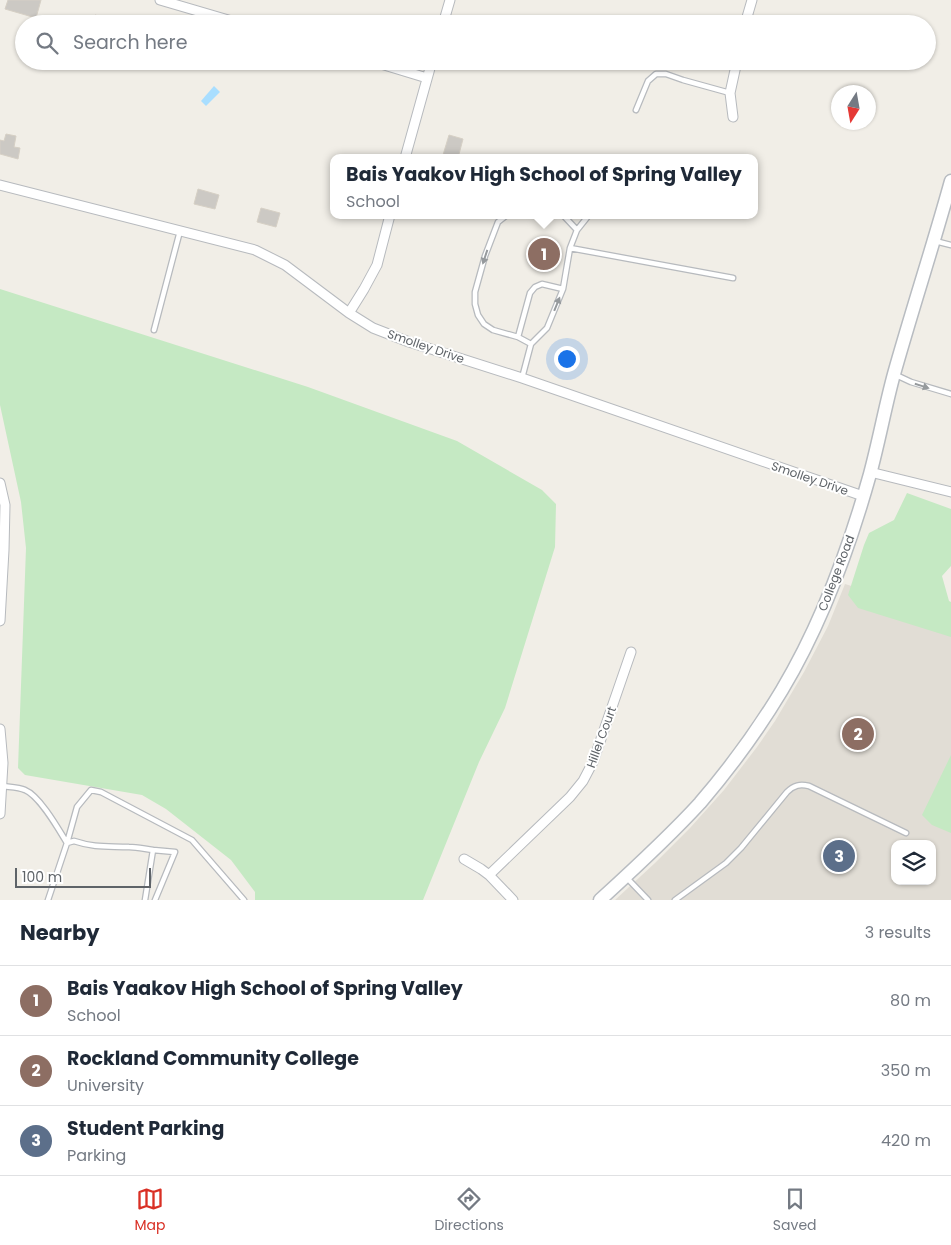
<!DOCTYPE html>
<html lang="en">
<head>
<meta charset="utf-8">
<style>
  body { margin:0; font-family:Poppins,sans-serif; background:#f2f2f3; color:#1f2937 }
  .controls { position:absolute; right:15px; bottom:15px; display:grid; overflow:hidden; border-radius:10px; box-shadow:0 1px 4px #0004 }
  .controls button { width:45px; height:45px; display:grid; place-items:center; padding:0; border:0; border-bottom:1px solid #e0e1e3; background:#fff; color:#1f2937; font:25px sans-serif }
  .compass { position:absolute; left:831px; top:85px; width:45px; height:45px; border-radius:50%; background:#fff; box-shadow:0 1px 4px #0004; rotate:191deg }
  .scale { position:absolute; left:15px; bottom:12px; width:136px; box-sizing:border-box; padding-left:5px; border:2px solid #5e6368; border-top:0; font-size:14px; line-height:18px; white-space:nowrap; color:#5e6368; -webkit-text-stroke:4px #fff; paint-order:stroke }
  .you { position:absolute; left:566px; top:358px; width:18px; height:18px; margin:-12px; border:4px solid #fff; border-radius:50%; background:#1a73e8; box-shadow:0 0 0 8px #1a73e833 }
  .badge { display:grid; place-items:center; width:32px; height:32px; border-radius:50%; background:#d93025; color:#fff; font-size:16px; font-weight:700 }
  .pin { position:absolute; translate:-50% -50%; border:2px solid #fff; box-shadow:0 1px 5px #0006 }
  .popup { position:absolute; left:330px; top:154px; width:428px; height:65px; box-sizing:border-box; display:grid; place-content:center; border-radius:10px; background:#fff; filter:drop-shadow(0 1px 4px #0005); font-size:16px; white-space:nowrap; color:#747a83 }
  .popup b { font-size:19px; color:#1f2937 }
  .popup::after { content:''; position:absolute; left:50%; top:100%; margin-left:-10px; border:10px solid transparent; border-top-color:#fff }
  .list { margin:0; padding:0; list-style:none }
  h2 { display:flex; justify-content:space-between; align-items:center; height:65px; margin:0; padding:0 20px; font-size:21px }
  h2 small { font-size:16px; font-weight:400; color:#747a83 }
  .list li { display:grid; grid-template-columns:32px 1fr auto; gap:15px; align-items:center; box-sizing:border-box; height:70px; padding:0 20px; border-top:1px solid #e0e1e3 }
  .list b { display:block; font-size:19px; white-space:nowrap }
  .list p { margin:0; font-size:16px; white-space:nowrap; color:#747a83 }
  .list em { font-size:16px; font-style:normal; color:#747a83 }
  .icon { flex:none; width:28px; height:28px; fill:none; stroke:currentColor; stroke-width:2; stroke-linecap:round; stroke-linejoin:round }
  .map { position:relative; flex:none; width:951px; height:900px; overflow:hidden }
  .search { position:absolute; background:#fff; box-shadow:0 1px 4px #0004; left:15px; right:15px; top:15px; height:55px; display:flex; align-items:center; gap:12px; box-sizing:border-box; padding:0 18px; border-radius:28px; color:#747a83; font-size:19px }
  .sheet { height:275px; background:#fff }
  nav { display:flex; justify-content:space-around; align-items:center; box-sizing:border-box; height:70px; border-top:1px solid #e0e1e3; background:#fff; font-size:14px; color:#747a83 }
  nav a { display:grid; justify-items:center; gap:2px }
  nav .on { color:#d93025 }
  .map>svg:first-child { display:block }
</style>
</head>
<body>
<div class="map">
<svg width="951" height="900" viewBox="0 0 951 900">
  <rect width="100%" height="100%" fill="#f1eee7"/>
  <path fill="#e1ddd5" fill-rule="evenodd" d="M 845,584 L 951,617 L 951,900 L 615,900 L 655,863 L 690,828 L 724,790 L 757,747 L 775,721 L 804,672 L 828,626 ZM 895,844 L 932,844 L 932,881 L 895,881 Z"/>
  <path fill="#c5e9c3" d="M 0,289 L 308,387 L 457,441 L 542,490 L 556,504 L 555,547 L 505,708 L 479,762 L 423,900 L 255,900 L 255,892 L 231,860 L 166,809 L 142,795 L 25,775 L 18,768 L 26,548 L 21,502 L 0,405 Z
    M 907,493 L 951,509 L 951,566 L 942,576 L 949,601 L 951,602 L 951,637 L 858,608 L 848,595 L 864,545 L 869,533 L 894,520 Z
    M 951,755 L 951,833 L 932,825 L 922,815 Z"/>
  <path fill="#a9deff" d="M 214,86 L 220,92 L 206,106 L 201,101 Z"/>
  <path fill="#ccc9c4" stroke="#d6d0c5" d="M 8,0 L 41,0 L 36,18 L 5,9 Z
    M 95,15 L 118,22 L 118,24 L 92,24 Z
    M 6,134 L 16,136 L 14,147 L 20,148 L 18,159 L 0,154 L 0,140 L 4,141 Z
    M 449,135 L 463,139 L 458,158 L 452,158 L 443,155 Z
    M 198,189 L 219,195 L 215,209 L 194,204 Z
    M 261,208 L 280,213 L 276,227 L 257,222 Z"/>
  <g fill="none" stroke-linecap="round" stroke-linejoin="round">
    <defs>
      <path id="lane" d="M 636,110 L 648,81 L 656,74 L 666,74 L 683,80 L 730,93
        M 507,215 L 498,222 L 485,256 L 475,292 L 475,304 L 478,315 L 484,324 L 493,330 L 518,337 L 531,344
        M 577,230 L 589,215
        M 935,241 L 951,245
        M 570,248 L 733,278
        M 154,330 L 180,231
        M 518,337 L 530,293 L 535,287 L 542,284 L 563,289
        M 896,375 L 911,382 L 951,394
        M 522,378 L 531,344 L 547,328 L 563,289 L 570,248 L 577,230 L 563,215
        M 2,786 C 9,787 19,787 25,790 C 40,796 59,830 67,843 L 48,900
        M 67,843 L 77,807 L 91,790 L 101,792 L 192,840 L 244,900
        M 67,843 L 74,841 C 95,848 108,846 129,847 C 137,847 145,849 153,850 L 145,900
        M 153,850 L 175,852 L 155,900
        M 627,878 L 648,900
        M 675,900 L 726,863 L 741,848 L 787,792 C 794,785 800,784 809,786 L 906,833"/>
      <path id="street" d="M 160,0 L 242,24
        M 443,24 L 450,0
        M 745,24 L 752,0
        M 371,61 L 427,78
        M 733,117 L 730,93 L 737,61
        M 405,158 L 432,61
        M 0,185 L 255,250 L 285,265 L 349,313 L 373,328 L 409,342 L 522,378 L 863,496
        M 349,313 L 364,289 L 377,265 L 390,215
        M 870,472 L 951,492
        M 0,483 L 5,505 L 4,550 L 0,621
        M 0,729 L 3,763 L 0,814
        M 464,859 L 481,869 L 489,875 L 513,900
        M 489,875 L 570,797 L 583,781 L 593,762 L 631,652"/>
      <path id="secondary" d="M 600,900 C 634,869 669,837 700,803 C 730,768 758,730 782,690 C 822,623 849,549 870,474 C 879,441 885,407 894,374 C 912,310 933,246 951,181"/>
    </defs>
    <use href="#lane" stroke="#b7babe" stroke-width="7"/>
    <use href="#street" stroke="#b7babe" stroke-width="11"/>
    <use href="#secondary" stroke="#b8bcc1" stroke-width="15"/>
    <use href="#lane" stroke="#fff" stroke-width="4.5"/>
    <use href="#street" stroke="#fff" stroke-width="9"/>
    <use href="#secondary" stroke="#fff" stroke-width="12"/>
  </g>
  <defs><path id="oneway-solid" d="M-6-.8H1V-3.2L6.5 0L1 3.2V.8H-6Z" transform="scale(1.25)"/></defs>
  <g fill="#969a9d">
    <use href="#oneway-solid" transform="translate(485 257) rotate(108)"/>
    <use href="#oneway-solid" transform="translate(557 304) rotate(-68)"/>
    <use href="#oneway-solid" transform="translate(922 386) rotate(17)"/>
  </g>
  <g text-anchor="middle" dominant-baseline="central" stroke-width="4" stroke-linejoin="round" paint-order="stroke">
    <g font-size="12" fill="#5e6368" stroke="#fff">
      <text transform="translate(426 346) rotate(19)">Smolley Drive</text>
      <text transform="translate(810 478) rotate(19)">Smolley Drive</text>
      <text transform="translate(836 573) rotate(-69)">College Road</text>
      <text transform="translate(601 737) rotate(-70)">Hillel Court</text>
    </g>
  </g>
</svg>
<div class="controls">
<button><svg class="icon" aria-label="layers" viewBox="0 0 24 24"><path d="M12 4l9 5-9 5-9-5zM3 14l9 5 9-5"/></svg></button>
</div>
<svg class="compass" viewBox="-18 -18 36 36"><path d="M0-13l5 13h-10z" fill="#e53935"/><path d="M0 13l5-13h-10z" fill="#747a83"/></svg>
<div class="scale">100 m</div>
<div class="you"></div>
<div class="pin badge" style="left:544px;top:254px;background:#8d6e63">1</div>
<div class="popup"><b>Bais Yaakov High School of Spring Valley</b>School</div>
<div class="pin badge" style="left:858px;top:734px;background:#8d6e63">2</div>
<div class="pin badge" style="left:839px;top:856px;background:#5c6f8a">3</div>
<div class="search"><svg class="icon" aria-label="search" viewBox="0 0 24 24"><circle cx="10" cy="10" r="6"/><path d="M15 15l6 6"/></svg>Search here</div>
</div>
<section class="sheet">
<h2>Nearby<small>3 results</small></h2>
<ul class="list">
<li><span class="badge" style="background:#8d6e63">1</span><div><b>Bais Yaakov High School of Spring Valley</b><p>School</p></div><em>80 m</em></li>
<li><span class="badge" style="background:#8d6e63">2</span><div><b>Rockland Community College</b><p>University</p></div><em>350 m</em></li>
<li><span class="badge" style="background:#5c6f8a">3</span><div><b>Student Parking</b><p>Parking</p></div><em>420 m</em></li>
</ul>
</section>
<nav>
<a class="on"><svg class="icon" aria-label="map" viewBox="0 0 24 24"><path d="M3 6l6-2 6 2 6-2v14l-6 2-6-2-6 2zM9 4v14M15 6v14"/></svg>Map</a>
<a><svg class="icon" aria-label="directions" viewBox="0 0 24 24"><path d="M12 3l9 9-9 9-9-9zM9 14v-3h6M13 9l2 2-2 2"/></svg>Directions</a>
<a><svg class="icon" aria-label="saved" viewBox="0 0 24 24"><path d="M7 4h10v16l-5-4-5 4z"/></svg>Saved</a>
</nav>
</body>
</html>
